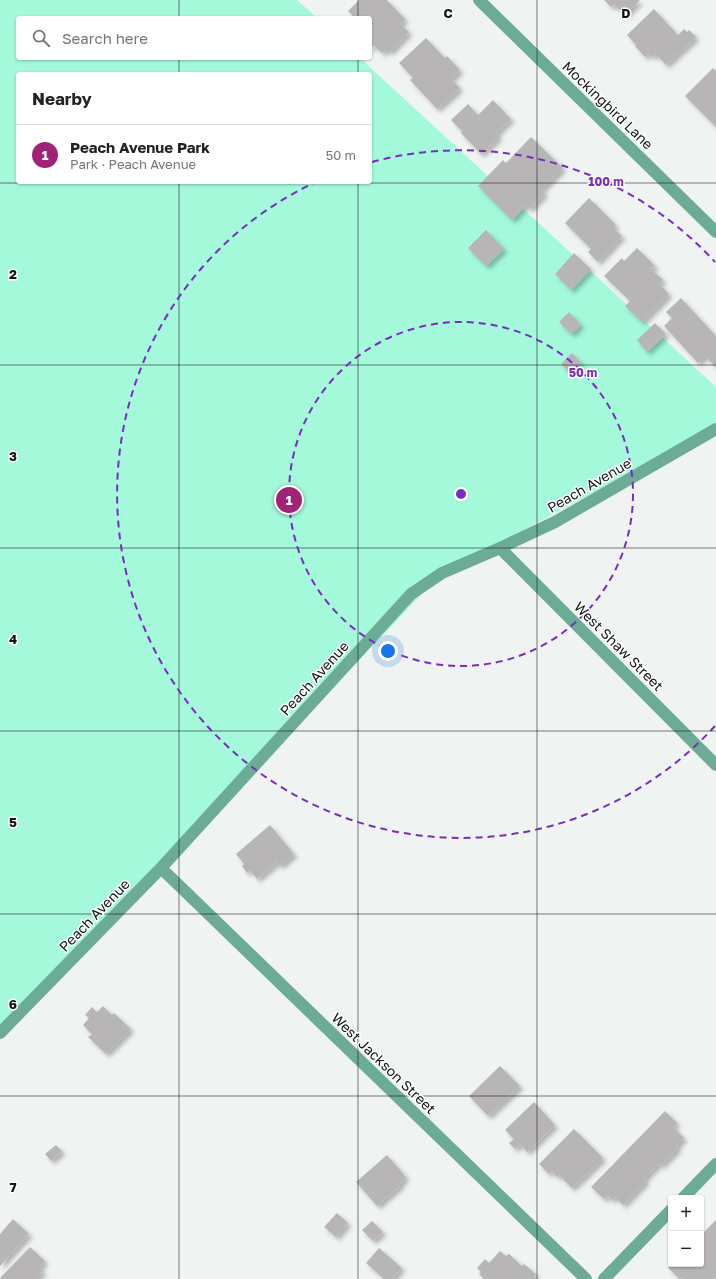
<!DOCTYPE html>
<html lang="en">
<head>
<meta charset="utf-8">
<style>
  body { margin:0; font-family:"Golos Text",sans-serif; background:#f2f2f2; color:#222 }
  .controls { position:absolute; right:12px; bottom:12px; display:grid; overflow:hidden; border-radius:4px; box-shadow:0 1px 3px #0004 }
  .controls button { width:36px; height:36px; display:grid; place-items:center; padding:0; border:0; border-bottom:1px solid #e0e0e0; background:#fff; color:#222; font:20px sans-serif }
  .you { position:absolute; left:388px; top:651px; width:14px; height:14px; margin:-10px; border:3px solid #fff; border-radius:50%; background:#1a73e8; box-shadow:0 0 0 6px #1a73e833 }
  .badge { display:grid; place-items:center; width:26px; height:26px; border-radius:50%; background:#a12376; color:#fff; font-size:13px; font-weight:700 }
  .pin { position:absolute; translate:-50% -50%; border:2px solid #fff; box-shadow:0 1px 4px #0006 }
  .list { margin:0; padding:0; list-style:none }
  h2 { display:flex; justify-content:space-between; align-items:center; height:52px; margin:0; padding:0 16px; font-size:17px }
  h2 small { font-size:13px; font-weight:400; color:#767676 }
  .list li { display:grid; grid-template-columns:26px 1fr auto; gap:12px; align-items:center; box-sizing:border-box; height:60px; padding:0 16px; border-top:1px solid #e0e0e0 }
  .list b { display:block; font-size:15px; white-space:nowrap }
  .list p { margin:0; font-size:13px; white-space:nowrap; color:#767676 }
  .list em { font-size:13px; font-style:normal; color:#767676 }
  .icon { flex:none; width:22px; height:22px; fill:none; stroke:currentColor; stroke-width:2; stroke-linecap:round; stroke-linejoin:round }
  .map { position:relative; flex:none; width:716px; height:1279px; overflow:hidden }
  .search { position:absolute; background:#fff; box-shadow:0 1px 3px #0004; left:16px; top:16px; width:356px; height:44px; display:flex; align-items:center; gap:10px; box-sizing:border-box; padding:0 14px; border-radius:4px; color:#767676; font-size:15px }
  .panel { position:absolute; background:#fff; box-shadow:0 1px 3px #0004; left:16px; top:72px; width:356px; height:112px; border-radius:4px }
  .map>svg:first-child { display:block }
</style>
</head>
<body>
<div class="map">
<svg width="716" height="1279" viewBox="0 0 716 1279">
  <defs>
    <filter id="shadow"><feDropShadow dx="3.5" dy="3.5" stdDeviation="2" flood-color="#0004"/></filter>
  </defs>
  <rect width="100%" height="100%" fill="#eff3f1"/>
  <path fill="#a4f9db" fill-rule="evenodd" d="M 0,0 L 297,0 L 317,18 L 18,18 L 18,58 L 360,58 L 716,387 L 716,428 L 442,573 L 161,868 L 0,1033 ZM 18,74 L 370,74 L 370,182 L 18,182 Z"/>
  <path fill="#b8b5b6" filter="url(#shadow)" d="M 359,0 L 387,0 L 405,19 L 400,24 L 409,32 L 390,52 L 387,49 L 382,53 L 374,45 L 370,50 L 370,18 L 355,18 L 348,11 Z
    M 604,0 L 640,0 L 625,15 L 614,4 L 611,7 Z
    M 654,9 L 678,35 L 684,29 L 687,32 L 689,30 L 696,37 L 666,65 L 656,54 L 652,57 L 649,53 L 645,57 L 635,46 L 636,45 L 627,35 Z
    M 426,38 L 445,58 L 447,56 L 460,70 L 451,79 L 460,88 L 437,109 L 410,80 L 413,78 L 399,63 Z
    M 713,68 L 716,71 L 716,127 L 685,96 Z
    M 493,100 L 511,119 L 497,132 L 498,138 L 481,154 L 461,133 L 462,131 L 451,120 L 468,104 L 478,115 Z
    M 531,137 L 563,168 L 541,190 L 545,193 L 530,209 L 526,205 L 512,220 L 478,186 L 503,160 L 506,163 Z
    M 589,198 L 616,225 L 613,228 L 622,236 L 598,262 L 588,252 L 591,249 L 565,223 Z
    M 486,230 L 504,249 L 486,266 L 468,248 Z
    M 637,248 L 655,266 L 651,269 L 663,280 L 659,284 L 669,294 L 642,322 L 625,306 L 630,301 L 604,276 L 622,258 L 624,261 Z
    M 574,253 L 591,269 L 571,290 L 555,274 Z
    M 681,298 L 716,336 L 716,367 L 705,356 L 698,363 L 664,326 L 672,318 L 666,312 Z
    M 569,312 L 581,325 L 571,334 L 559,322 Z
    M 655,323 L 666,334 L 647,352 L 637,340 Z
    M 572,353 L 581,363 L 570,373 L 561,364 Z
    M 270,825 L 294,854 L 280,866 L 277,862 L 257,879 L 250,870 L 247,873 L 242,866 L 244,864 L 236,854 Z
    M 103,1006 L 112,1015 L 114,1013 L 131,1029 L 106,1054 L 88,1037 L 92,1034 L 83,1025 L 89,1018 L 85,1015 L 92,1007 L 97,1012 Z
    M 500,1066 L 520,1086 L 488,1116 L 469,1096 Z
    M 534,1102 L 555,1125 L 527,1152 L 520,1144 L 515,1149 L 509,1143 L 514,1139 L 505,1130 Z
    M 665,1111 L 677,1123 L 673,1127 L 684,1138 L 676,1146 L 678,1148 L 661,1166 L 659,1163 L 644,1179 L 646,1181 L 623,1205 L 615,1197 L 611,1200 L 607,1195 L 604,1199 L 591,1187 Z
    M 574,1129 L 603,1158 L 572,1188 L 559,1175 L 557,1177 L 552,1171 L 549,1174 L 539,1164 Z
    M 56,1145 L 62,1151 L 51,1161 L 45,1154 Z
    M 387,1155 L 406,1177 L 400,1183 L 401,1185 L 377,1206 L 356,1182 Z
    M 337,1213 L 348,1223 L 336,1237 L 324,1227 Z
    M 13,1219 L 29,1234 L 0,1266 L 0,1234 Z
    M 716,1220 L 716,1274 L 711,1279 L 686,1279 L 684,1277 L 680,1279 L 668,1268 L 672,1264 L 701,1264 L 701,1235 Z
    M 372,1221 L 383,1232 L 373,1241 L 362,1230 Z
    M 30,1247 L 45,1261 L 39,1268 L 43,1271 L 36,1279 L 1,1279 L 0,1278 Z
    M 379,1248 L 402,1268 L 392,1279 L 384,1279 L 366,1263 Z
    M 500,1251 L 506,1256 L 509,1254 L 522,1266 L 524,1264 L 536,1274 L 531,1279 L 484,1279 L 479,1274 L 481,1272 L 477,1268 L 485,1259 L 489,1263 Z"/>
  <g fill="none" stroke-linecap="round" stroke-linejoin="round">
    <path stroke="#6cab95" stroke-width="12" d="M 479,0 L 716,232
      M 500,548 L 716,765
      M 161,868 L 586,1279
      M 0,1033 L 161,868 L 411,594 L 442,573 L 500,548 L 555,522 L 716,429
      M 683,1198 L 716,1164
      M 604,1279 L 671,1210"/>
  </g>
  <path fill="none" stroke="#131414" stroke-width="1" stroke-opacity="0.55" d="M 179,0 L 179,18M 358,0 L 358,18M 537,0 L 537,1279M 179,58 L 179,74M 358,58 L 358,74M 179,182 L 179,1279M 358,182 L 358,1279M 0,183 L 716,183M 0,365 L 716,365M 0,548 L 716,548M 0,731 L 716,731M 0,914 L 716,914M 0,1096 L 716,1096"/>
  <g fill="none" stroke="#7b2cbf" stroke-width="2" stroke-dasharray="7 5">
    <circle cx="461" cy="494" r="172"/>
    <path d="M715 726A344 344 0 1 1 316 182M372 162A344 344 0 0 1 715 262"/>
  </g>
  <g text-anchor="middle" dominant-baseline="central" stroke-width="3" stroke-linejoin="round" paint-order="stroke">
    <g font-size="14" fill="#131414" stroke="#fff">
      <text transform="translate(608 105) rotate(44)">Mockingbird Lane</text>
      <text transform="translate(589 485) rotate(-30)">Peach Avenue</text>
      <text transform="translate(619 646) rotate(45)">West Shaw Street</text>
      <text transform="translate(314 678) rotate(-48)">Peach Avenue</text>
      <text transform="translate(94 915) rotate(-46)">Peach Avenue</text>
      <text transform="translate(384 1063) rotate(44)">West Jackson Street</text>
    </g>
  </g>
  <g font-size="13" text-anchor="middle" font-weight="bold" fill="#131414" stroke="#fff" stroke-width="3" stroke-linejoin="round" paint-order="stroke">
    <text x="448" y="18">C</text>
    <text x="626" y="18">D</text>
    <text x="13" y="279">2</text>
    <text x="13" y="461">3</text>
    <text x="13" y="644">4</text>
    <text x="13" y="827">5</text>
    <text x="13" y="1009">6</text>
    <text x="13" y="1192">7</text>
  </g>
  <circle cx="461" cy="494" r="6" fill="#7b2cbf" stroke="#fff" stroke-width="2"/>
  <g font-size="12" text-anchor="middle" font-weight="bold" fill="#7b2cbf" stroke="#fff" stroke-width="3" stroke-linejoin="round" paint-order="stroke">
    <text x="606" y="186">100 m</text>
    <text x="583" y="377">50 m</text>
  </g>
</svg>
<div class="controls">
<button>+</button>
<button>−</button>
</div>
<div class="you"></div>
<div class="pin badge" style="left:289px;top:500px">1</div>
<div class="search"><svg class="icon" aria-label="search" viewBox="0 0 24 24"><circle cx="10" cy="10" r="6"/><path d="M15 15l6 6"/></svg>Search here</div>
<section class="panel">
<h2>Nearby<small></small></h2>
<ul class="list">
<li><span class="badge">1</span><div><b>Peach Avenue Park</b><p>Park · Peach Avenue</p></div><em>50 m</em></li>
</ul>
</section>
</div>
</body>
</html>
